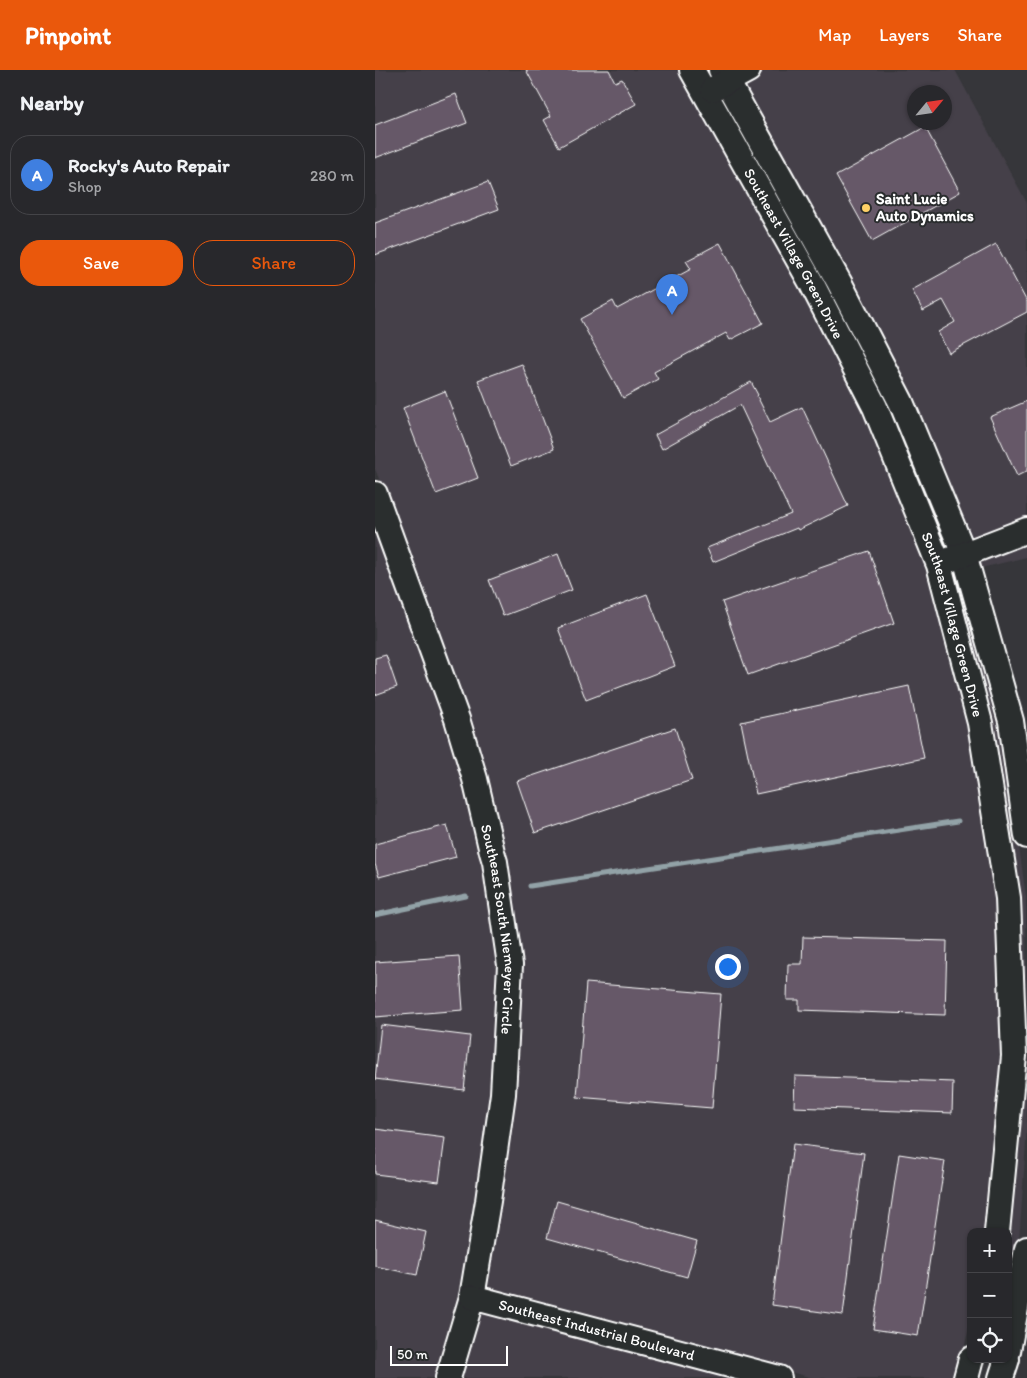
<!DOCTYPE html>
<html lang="en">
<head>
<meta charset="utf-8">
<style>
  body { margin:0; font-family:Itim,sans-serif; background:#303034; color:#f1f3f6 }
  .controls { position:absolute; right:15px; bottom:15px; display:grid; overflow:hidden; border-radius:10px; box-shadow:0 1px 4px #0004 }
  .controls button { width:45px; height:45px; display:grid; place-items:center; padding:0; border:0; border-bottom:1px solid #444448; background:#28282c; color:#f1f3f6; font:25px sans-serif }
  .compass { position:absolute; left:532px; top:15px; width:45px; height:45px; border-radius:50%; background:#28282c; box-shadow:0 1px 4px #0004; rotate:61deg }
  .scale { position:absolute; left:15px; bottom:12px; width:118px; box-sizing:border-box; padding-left:5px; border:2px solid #fff; border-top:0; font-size:14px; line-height:18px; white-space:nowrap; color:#fff; -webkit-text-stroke:4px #2a2d2e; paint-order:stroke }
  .you { position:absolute; left:352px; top:896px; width:18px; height:18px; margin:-12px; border:4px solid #fff; border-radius:50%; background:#1a73e8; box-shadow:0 0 0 8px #1a73e833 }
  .badge { display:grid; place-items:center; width:32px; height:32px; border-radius:50%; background:#ea580c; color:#fff; font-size:16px; font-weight:700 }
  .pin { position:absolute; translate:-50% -41px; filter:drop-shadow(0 1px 2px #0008) }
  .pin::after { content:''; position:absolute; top:26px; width:18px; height:15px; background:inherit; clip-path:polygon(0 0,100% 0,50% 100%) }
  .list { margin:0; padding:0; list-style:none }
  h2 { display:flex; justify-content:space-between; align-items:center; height:65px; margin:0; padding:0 20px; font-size:21px }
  h2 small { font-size:16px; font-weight:400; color:#a5a6a9 }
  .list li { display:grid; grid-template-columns:32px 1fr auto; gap:15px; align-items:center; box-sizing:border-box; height:80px; margin:0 10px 10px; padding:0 10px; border:1px solid #444448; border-radius:20px }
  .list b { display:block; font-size:19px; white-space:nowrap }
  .list p { margin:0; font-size:16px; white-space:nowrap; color:#a5a6a9 }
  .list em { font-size:16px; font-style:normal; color:#a5a6a9 }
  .actions { display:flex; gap:10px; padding:15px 20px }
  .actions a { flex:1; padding:11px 0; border:1px solid #ea580c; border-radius:20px; text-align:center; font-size:18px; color:#ea580c }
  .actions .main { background:#ea580c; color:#fff }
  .icon { flex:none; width:28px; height:28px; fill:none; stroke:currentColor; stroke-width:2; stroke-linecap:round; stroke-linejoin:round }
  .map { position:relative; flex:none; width:652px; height:1308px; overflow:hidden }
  header { display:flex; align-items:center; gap:30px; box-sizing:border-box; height:70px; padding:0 25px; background:#ea580c; color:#fff }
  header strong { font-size:24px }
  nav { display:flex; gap:28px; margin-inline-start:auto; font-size:18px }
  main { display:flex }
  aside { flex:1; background:#28282c }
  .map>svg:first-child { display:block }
</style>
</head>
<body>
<header>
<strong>Pinpoint</strong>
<nav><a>Map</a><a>Layers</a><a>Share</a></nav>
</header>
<main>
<aside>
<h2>Nearby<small></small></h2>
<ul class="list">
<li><span class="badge" style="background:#3f7fe0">A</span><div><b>Rocky's Auto Repair</b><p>Shop</p></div><em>280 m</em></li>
</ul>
<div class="actions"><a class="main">Save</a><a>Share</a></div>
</aside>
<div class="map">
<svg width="652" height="1308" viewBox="0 0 652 1308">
  <rect width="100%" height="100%" fill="#36363a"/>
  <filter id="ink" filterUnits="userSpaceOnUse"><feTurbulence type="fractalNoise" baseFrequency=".02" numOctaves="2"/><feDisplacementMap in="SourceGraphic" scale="10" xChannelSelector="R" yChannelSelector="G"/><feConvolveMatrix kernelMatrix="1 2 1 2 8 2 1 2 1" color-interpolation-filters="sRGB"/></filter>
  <g filter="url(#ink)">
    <path fill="#444048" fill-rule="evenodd" d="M 0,0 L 307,0 L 437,233 L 492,341 L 555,498 L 596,655 L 624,829 L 630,987 L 613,1162 L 596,1162 L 596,1249 L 582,1308 L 438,1308 L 107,1221 L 144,895 L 18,443 L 0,399 Z
      M 389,0 L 580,0 L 652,133 L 652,451 L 594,473 L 364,14 ZM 540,22 L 570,22 L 570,52 L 540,52 Z
      M 0,447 L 73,652 L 108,784 L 126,896 L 119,1024 L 89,1226 L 64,1308 L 0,1308 Z
      M 652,468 L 652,487 L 602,499 L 599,489 Z
      M 583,496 L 623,639 L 631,682 L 651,827 L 652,1058 L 644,1173 L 642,1184 L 633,1182 L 633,1162 L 648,986 L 574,499 Z
      M 103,1238 L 370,1308 L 82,1308 Z"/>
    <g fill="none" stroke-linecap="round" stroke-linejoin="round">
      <path stroke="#92a2a7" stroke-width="5" d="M 155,816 L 583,751
        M 0,845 L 91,826"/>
    </g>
    <path fill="#665968" stroke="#fff" d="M 151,0 L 234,0 L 240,12 L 247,9 L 261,34 L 184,77 L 169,50 L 176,46 Z
      M 81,24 L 92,53 L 0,88 L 0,55 Z
      M 550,57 L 585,122 L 497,171 L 461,106 Z
      M 113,112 L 124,139 L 0,185 L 0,153 Z
      M 345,173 L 388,253 L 355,270 L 351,263 L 279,302 L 283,309 L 248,328 L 205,249 L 238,231 L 242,239 L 316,199 L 311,191 Z
      M 621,174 L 652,232 L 652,242 L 574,283 L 563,262 L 580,252 L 568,230 L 548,241 L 537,220 Z
      M 147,294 L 179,379 L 136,396 L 103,310 Z
      M 376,312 L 383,325 L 382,326 L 395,352 L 427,337 L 473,436 L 423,460 L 422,458 L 338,492 L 332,478 L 416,444 L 365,335 L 287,379 L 280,365 Z
      M 70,321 L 103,408 L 61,424 L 28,338 Z
      M 652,331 L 652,401 L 642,406 L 615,347 Z
      M 494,481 L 519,553 L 373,605 L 347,532 Z
      M 183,484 L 197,520 L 128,546 L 114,510 Z
      M 272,524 L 300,596 L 211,630 L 183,558 Z
      M 11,585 L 22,617 L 0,625 L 0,588 Z
      M 534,616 L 549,688 L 381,724 L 366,652 Z
      M 300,658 L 317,710 L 160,763 L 142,711 Z
      M 72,755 L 81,787 L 4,807 L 0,794 L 0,774 Z
      M 428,867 L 572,871 L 570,945 L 424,940 L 424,930 L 412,930 L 413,894 L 427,894 Z
      M 84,886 L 88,940 L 0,947 L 0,892 Z
      M 211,913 L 346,924 L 337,1038 L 202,1027 Z
      M 6,955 L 95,966 L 89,1020 L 0,1009 Z
      M 420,1006 L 578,1012 L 577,1043 L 419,1037 Z
      M 0,1059 L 70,1068 L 64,1112 L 0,1104 Z
      M 418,1074 L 489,1083 L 468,1245 L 397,1235 Z
      M 524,1084 L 570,1091 L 543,1266 L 498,1259 Z
      M 182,1131 L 322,1171 L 312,1207 L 172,1168 Z
      M 0,1150 L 51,1162 L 42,1205 L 0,1196 Z"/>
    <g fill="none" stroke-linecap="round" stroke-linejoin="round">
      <defs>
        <g id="minor">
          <path id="s1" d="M 317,0 L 437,214 L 500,337 L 564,495 L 605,653 L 633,828 L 639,986 L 622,1162"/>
          <path d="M 346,0 L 464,212 L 526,332 L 589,484 L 636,651 L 652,766"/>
          <path d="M 338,19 L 373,0"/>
          <path id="s2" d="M 0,424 L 82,649 L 100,709 L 117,782 L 120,792 L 135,895 L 128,1024 L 113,1131 L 97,1227 L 73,1308"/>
          <path d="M 574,490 L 652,460"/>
          <path id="s3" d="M 97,1227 L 404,1308"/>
          <path d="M 633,1281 L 652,1179"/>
          <path d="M 591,1308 L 596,1289"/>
          <path d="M 626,1308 L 632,1289"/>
        </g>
      </defs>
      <use href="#minor" stroke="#fff" stroke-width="28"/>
      <use href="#minor" stroke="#2a2d2e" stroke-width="24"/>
    </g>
  </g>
  <circle fill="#ffd166" stroke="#2a2d2e" stroke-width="2" cx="491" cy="138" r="5"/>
  <g text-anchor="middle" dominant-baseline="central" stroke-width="4" stroke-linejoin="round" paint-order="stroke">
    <g font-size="15" font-weight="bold" fill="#fff" stroke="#2a2d2e" text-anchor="start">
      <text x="501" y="129">Saint Lucie<tspan x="501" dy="17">Auto Dynamics</tspan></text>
    </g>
    <g font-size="15" fill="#fff" stroke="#2a2d2e">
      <text stroke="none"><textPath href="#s1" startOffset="210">Southeast Village Green Drive</textPath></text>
      <text stroke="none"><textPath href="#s1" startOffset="615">Southeast Village Green Drive</textPath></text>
      <text stroke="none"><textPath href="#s2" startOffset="455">Southeast South Niemeyer Circle</textPath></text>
      <text stroke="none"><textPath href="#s3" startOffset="129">Southeast Industrial Boulevard</textPath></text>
    </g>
  </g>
</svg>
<div class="controls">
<button>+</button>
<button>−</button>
<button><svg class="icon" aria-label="locate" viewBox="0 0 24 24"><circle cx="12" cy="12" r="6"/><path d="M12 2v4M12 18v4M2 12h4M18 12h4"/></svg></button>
</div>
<svg class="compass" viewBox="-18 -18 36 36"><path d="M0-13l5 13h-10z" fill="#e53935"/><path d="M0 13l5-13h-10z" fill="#a5a6a9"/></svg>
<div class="scale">50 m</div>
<div class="you"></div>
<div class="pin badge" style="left:297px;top:245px;background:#3f7fe0">A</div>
</div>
</main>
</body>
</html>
